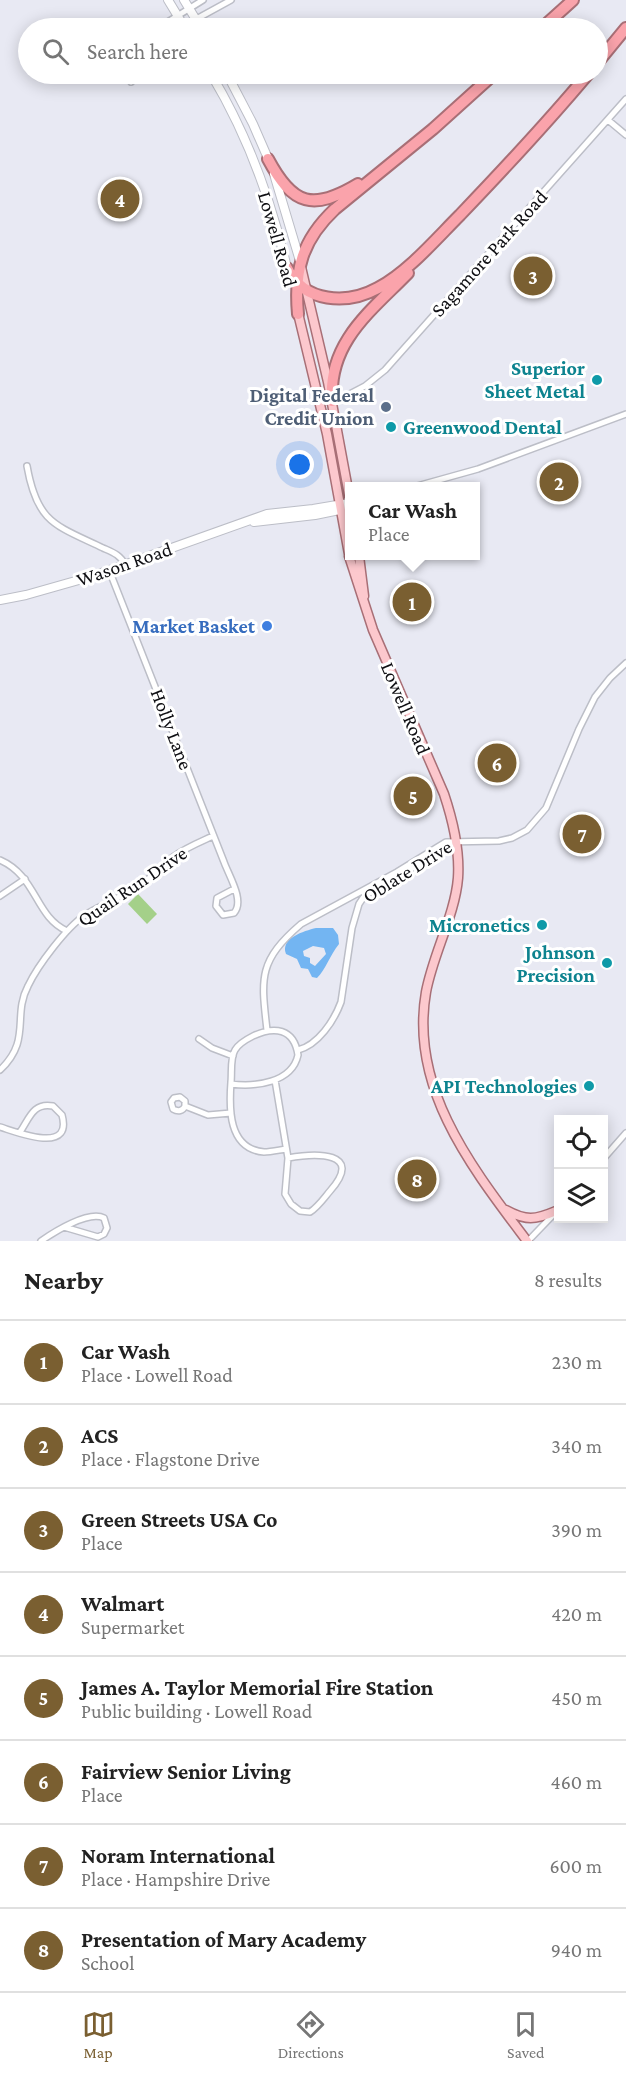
<!DOCTYPE html>
<html lang="en">
<head>
<meta charset="utf-8">
<style>
  body { margin:0; font-family:"Crimson Pro",serif; background:#f6f6f6; color:#222 }
  .controls { position:absolute; right:18px; bottom:18px; display:grid; overflow:hidden; border-radius:0px; box-shadow:0 3px 15px #0003 }
  .controls button { width:54px; height:54px; display:grid; place-items:center; padding:0; border:0; border-bottom:2px solid #e0e0e0; background:#fff; color:#222; font:30px sans-serif }
  .you { position:absolute; left:300px; top:465px; width:21px; height:21px; margin:-15px; border:4px solid #fff; border-radius:50%; background:#1a73e8; box-shadow:0 0 0 9px #1a73e833 }
  .badge { display:grid; place-items:center; width:39px; height:39px; border-radius:50%; background:#7a5f31; color:#fff; font-size:20px; font-weight:700 }
  .pin { position:absolute; translate:-50% -50%; border:3px solid #fff; box-shadow:0 2px 6px #0006 }
  .popup { position:absolute; left:345px; top:482px; width:135px; height:78px; box-sizing:border-box; display:grid; place-content:center; border-radius:0px; background:#fff; filter:drop-shadow(0 2px 4px #0005); font-size:20px; white-space:nowrap; color:#767676 }
  .popup b { font-size:22px; color:#222 }
  .popup::after { content:''; position:absolute; left:50%; top:100%; margin-left:-12px; border:12px solid transparent; border-top-color:#fff }
  .list { margin:0; padding:0; list-style:none }
  h2 { display:flex; justify-content:space-between; align-items:center; height:78px; margin:0; padding:0 24px; font-size:26px }
  h2 small { font-size:20px; font-weight:400; color:#767676 }
  .list li { display:grid; grid-template-columns:39px 1fr auto; gap:18px; align-items:center; box-sizing:border-box; height:84px; padding:0 24px; border-top:2px solid #e0e0e0 }
  .list b { display:block; font-size:22px; white-space:nowrap }
  .list p { margin:0; font-size:20px; white-space:nowrap; color:#767676 }
  .list em { font-size:20px; font-style:normal; color:#767676 }
  .icon { flex:none; width:33px; height:33px; fill:none; stroke:currentColor; stroke-width:2; stroke-linecap:round; stroke-linejoin:round }
  .map { position:relative; flex:none; width:626px; height:1241px; overflow:hidden }
  .search { position:absolute; background:#fff; box-shadow:0 3px 15px #0003; left:18px; right:18px; top:18px; height:66px; display:flex; align-items:center; gap:15px; box-sizing:border-box; padding:0 21px; border-radius:33px; color:#767676; font-size:22px }
  .sheet { height:750px; background:#fff }
  nav { display:flex; justify-content:space-around; align-items:center; box-sizing:border-box; height:84px; border-top:2px solid #e0e0e0; background:#fff; font-size:16px; color:#767676 }
  nav a { display:grid; justify-items:center; gap:3px }
  nav .on { color:#7a5f31 }
  .map>svg:first-child { display:block }
</style>
</head>
<body>
<div class="map">
<svg width="626" height="1241" viewBox="0 0 626 1241">
  <rect width="100%" height="100%" fill="#e8e9f3"/>
  <path fill="#a4d089" d="M 138,894 L 157,914 L 147,924 L 128,904 Z"/>
  <path fill="#73b5f2" fill-rule="evenodd" d="M 316,928 L 333,928 L 338,935 L 339,944 C 330,955 326,969 317,978 L 312,977 L 308,969 L 301,968 L 297,959 L 286,954 C 280,938 304,931 316,928 ZM 313,946 L 324,948 L 326,954 L 315,966 L 310,963 L 310,958 L 304,956 L 303,951 Z"/>
  <g fill="none" stroke-linecap="round" stroke-linejoin="round">
    <defs>
      <path id="street" d="M 158,28 L 203,0
        M 180,28 L 231,0
        M 129,74 L 131,82
        M 608,120 L 626,135
        M 344,397 L 365,386 L 385,370 L 626,99
        M 27,466 C 37,523 55,525 103,548 C 112,552 121,555 125,565
        M 417,486 L 478,469 L 626,414
        M 109,570 L 113,580 C 150,674 187,768 224,862 C 229,876 245,901 234,913 L 223,915 L 216,906 L 217,898 L 234,889
        M 0,860 C 37,876 35,917 67,931
        M 0,896 L 25,879
        M 267,1030 C 261,978 258,961 301,924 L 397,872 L 446,842 L 499,841 L 512,838 L 527,830 L 546,808 L 579,729 L 595,697 L 610,678 L 626,663
        M 199,1039 L 212,1048 L 233,1056
        M 298,1050 C 318,1045 334,1021 341,1002 L 352,928 L 359,904 L 363,898 L 373,890 L 448,848 L 455,842
        M 0,1070 C 32,1040 12,1016 28,986 C 38,965 66,928 85,915 C 103,904 124,896 142,884 C 153,876 162,865 173,857 C 185,848 200,842 213,836
        M 275,1080 L 288,1158 L 285,1194 L 291,1204 L 300,1211 L 310,1212 C 318,1207 324,1198 330,1191 C 365,1151 315,1153 288,1158
        M 231,1084 C 255,1087 292,1083 298,1055 C 294,1028 274,1026 253,1036 C 247,1039 239,1043 235,1050 C 230,1058 232,1072 231,1082 C 229,1108 228,1149 264,1152 C 271,1152 279,1150 286,1149
        M 185,1106 C 183,1111 178,1112 173,1109 L 171,1102 L 174,1098 L 180,1097 L 185,1101 L 185,1106 L 208,1115 L 231,1113
        M 0,1127 C 17,1132 73,1155 62,1115 L 53,1106 C 33,1102 29,1119 20,1132
        M 604,1158 L 626,1133
        M 41,1241 C 54,1232 89,1210 104,1218 L 107,1228 L 104,1234 L 98,1237 L 64,1227
        M 528,1241 L 554,1214"/>
      <path id="secondary" d="M 168,0 L 185,28
        M 184,0 L 201,28
        M 211,74 C 247,134 271,199 287,268
        M 227,74 L 253,124 L 270,163
        M 274,174 L 300,261
        M 254,522 L 315,515 L 349,508
        M 0,600 L 26,595 L 93,576 L 267,514 L 313,509 L 349,503"/>
      <path id="primary" d="M 301,267 L 328,382 L 349,495
        M 297,309 L 327,434 L 349,554
        M 349,556 L 373,630 L 444,794 C 453,821 460,849 458,878 C 455,915 433,954 426,992 C 409,1089 473,1169 527,1241
        M 359,556 L 364,596
        M 506,1210 C 526,1221 535,1220 556,1211"/>
      <path id="highway" d="M 542,28 L 573,0
        M 598,62 L 626,28
        M 268,159 C 293,206 313,211 358,184
        M 287,268 C 304,303 347,305 378,288 C 409,271 435,240 460,215 C 504,169 547,123 588,74
        M 298,314 C 294,270 302,240 335,209 L 433,129 L 494,74
        M 332,401 C 328,342 371,311 408,273"/>
    </defs>
    <use href="#street" stroke="#bcbec7" stroke-width="8"/>
    <use href="#secondary" stroke="#bcbec7" stroke-width="10"/>
    <use href="#primary" stroke="#a86f76" stroke-width="11"/>
    <use href="#highway" stroke="#a86f76" stroke-width="14"/>
    <use href="#street" stroke="#fff" stroke-width="5"/>
    <use href="#secondary" stroke="#fff" stroke-width="8"/>
    <use href="#primary" stroke="#fcc8cd" stroke-width="8"/>
    <use href="#highway" stroke="#faa3ab" stroke-width="10"/>
  </g>
  <g fill="#0f9aa8" stroke="#fff" stroke-width="2">
    <circle cx="597" cy="380" r="6"/>
    <circle cx="391" cy="427" r="6"/>
    <circle cx="542" cy="925" r="6"/>
    <circle cx="607" cy="963" r="6"/>
    <circle cx="589" cy="1086" r="6"/>
  </g>
  <circle fill="#5c6f8a" stroke="#fff" stroke-width="2" cx="386" cy="407" r="6"/>
  <circle fill="#3f7fe0" stroke="#fff" stroke-width="2" cx="267" cy="626" r="6"/>
  <g text-anchor="middle" dominant-baseline="central" stroke-width="6" stroke-linejoin="round" paint-order="stroke">
    <g font-size="20" fill="#0f0f13" stroke="#fff">
      <text transform="translate(278 239) rotate(74)">Lowell Road</text>
      <text transform="translate(489 253) rotate(-48)">Sagamore Park Road</text>
      <text transform="translate(124 564) rotate(-19)">Wason Road</text>
      <text transform="translate(406 708) rotate(67)">Lowell Road</text>
      <text transform="translate(172 729) rotate(69)">Holly Lane</text>
      <text transform="translate(407 871) rotate(-32)">Oblate Drive</text>
      <text transform="translate(132 886) rotate(-34)">Quail Run Drive</text>
    </g>
    <g font-size="20" font-weight="bold" fill="#0d838f" stroke="#fff" text-anchor="end">
      <text x="585" y="368">Superior<tspan x="585" dy="23">Sheet Metal</tspan></text>
      <text x="403" y="427" text-anchor="start">Greenwood Dental</text>
      <text x="530" y="925">Micronetics</text>
      <text x="595" y="952">Johnson<tspan x="595" dy="23">Precision</tspan></text>
      <text x="577" y="1086">API Technologies</text>
    </g>
    <g font-size="20" font-weight="bold" fill="#4e5e75" stroke="#fff" text-anchor="end">
      <text x="374" y="395">Digital Federal<tspan x="374" dy="23">Credit Union</tspan></text>
    </g>
    <g font-size="20" font-weight="bold" fill="#366cbe" stroke="#fff" text-anchor="end">
      <text x="255" y="626">Market Basket</text>
    </g>
  </g>
</svg>
<div class="controls">
<button><svg class="icon" aria-label="locate" viewBox="0 0 24 24"><circle cx="12" cy="12" r="6"/><path d="M12 2v4M12 18v4M2 12h4M18 12h4"/></svg></button>
<button><svg class="icon" aria-label="layers" viewBox="0 0 24 24"><path d="M12 4l9 5-9 5-9-5zM3 14l9 5 9-5"/></svg></button>
</div>
<div class="you"></div>
<div class="pin badge" style="left:412px;top:602px">1</div>
<div class="popup"><b>Car Wash</b>Place</div>
<div class="pin badge" style="left:559px;top:482px">2</div>
<div class="pin badge" style="left:533px;top:276px">3</div>
<div class="pin badge" style="left:120px;top:199px">4</div>
<div class="pin badge" style="left:413px;top:796px">5</div>
<div class="pin badge" style="left:497px;top:763px">6</div>
<div class="pin badge" style="left:582px;top:834px">7</div>
<div class="pin badge" style="left:417px;top:1179px">8</div>
<div class="search"><svg class="icon" aria-label="search" viewBox="0 0 24 24"><circle cx="10" cy="10" r="6"/><path d="M15 15l6 6"/></svg>Search here</div>
</div>
<section class="sheet">
<h2>Nearby<small>8 results</small></h2>
<ul class="list">
<li><span class="badge">1</span><div><b>Car Wash</b><p>Place · Lowell Road</p></div><em>230 m</em></li>
<li><span class="badge">2</span><div><b>ACS</b><p>Place · Flagstone Drive</p></div><em>340 m</em></li>
<li><span class="badge">3</span><div><b>Green Streets USA Co</b><p>Place</p></div><em>390 m</em></li>
<li><span class="badge">4</span><div><b>Walmart</b><p>Supermarket</p></div><em>420 m</em></li>
<li><span class="badge">5</span><div><b>James A. Taylor Memorial Fire Station</b><p>Public building · Lowell Road</p></div><em>450 m</em></li>
<li><span class="badge">6</span><div><b>Fairview Senior Living</b><p>Place</p></div><em>460 m</em></li>
<li><span class="badge">7</span><div><b>Noram International</b><p>Place · Hampshire Drive</p></div><em>600 m</em></li>
<li><span class="badge">8</span><div><b>Presentation of Mary Academy</b><p>School</p></div><em>940 m</em></li>
</ul>
</section>
<nav>
<a class="on"><svg class="icon" aria-label="map" viewBox="0 0 24 24"><path d="M3 6l6-2 6 2 6-2v14l-6 2-6-2-6 2zM9 4v14M15 6v14"/></svg>Map</a>
<a><svg class="icon" aria-label="directions" viewBox="0 0 24 24"><path d="M12 3l9 9-9 9-9-9zM9 14v-3h6M13 9l2 2-2 2"/></svg>Directions</a>
<a><svg class="icon" aria-label="saved" viewBox="0 0 24 24"><path d="M7 4h10v16l-5-4-5 4z"/></svg>Saved</a>
</nav>
</body>
</html>
